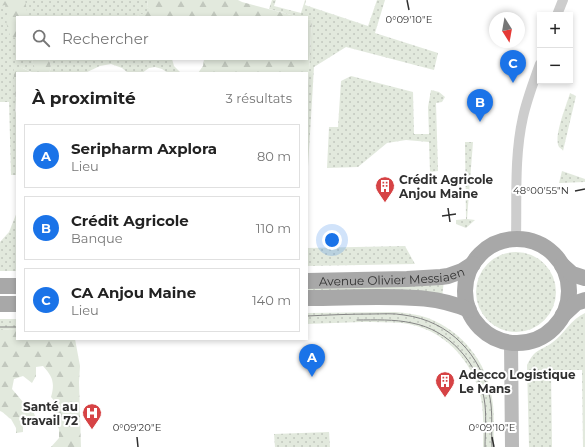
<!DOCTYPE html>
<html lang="fr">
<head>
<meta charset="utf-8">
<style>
  body { margin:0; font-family:Montserrat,sans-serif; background:#f2f2f2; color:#222 }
  .controls { position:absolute; right:12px; top:12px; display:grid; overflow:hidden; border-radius:0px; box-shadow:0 2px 6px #0003 }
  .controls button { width:36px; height:36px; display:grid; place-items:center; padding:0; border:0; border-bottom:1px solid #e0e0e0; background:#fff; color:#222; font:20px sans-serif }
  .compass { position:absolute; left:489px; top:12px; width:36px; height:36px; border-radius:50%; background:#fff; box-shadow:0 2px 6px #0003; rotate:169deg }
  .you { position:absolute; left:332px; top:240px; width:14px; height:14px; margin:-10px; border:3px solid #fff; border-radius:50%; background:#1a73e8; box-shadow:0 0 0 6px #1a73e833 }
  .badge { display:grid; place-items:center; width:26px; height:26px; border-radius:50%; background:#1a73e8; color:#fff; font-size:13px; font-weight:700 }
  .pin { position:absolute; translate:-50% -33px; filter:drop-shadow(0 1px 2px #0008) }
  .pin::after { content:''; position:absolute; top:21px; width:14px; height:12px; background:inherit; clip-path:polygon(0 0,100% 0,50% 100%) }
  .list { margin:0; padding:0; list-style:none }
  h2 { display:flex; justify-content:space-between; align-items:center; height:52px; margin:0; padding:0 16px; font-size:17px }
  h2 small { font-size:13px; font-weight:400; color:#767676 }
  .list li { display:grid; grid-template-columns:26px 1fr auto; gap:12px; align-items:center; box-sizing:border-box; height:64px; margin:0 8px 8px; padding:0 8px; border:1px solid #e0e0e0; border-radius:0px }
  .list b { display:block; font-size:15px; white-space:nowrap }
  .list p { margin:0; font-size:13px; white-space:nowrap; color:#767676 }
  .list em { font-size:13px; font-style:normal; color:#767676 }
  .icon { flex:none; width:22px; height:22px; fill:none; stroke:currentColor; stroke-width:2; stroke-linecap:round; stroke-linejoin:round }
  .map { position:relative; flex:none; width:585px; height:447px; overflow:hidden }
  .search { position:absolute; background:#fff; box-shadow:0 2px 6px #0003; left:16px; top:16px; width:292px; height:44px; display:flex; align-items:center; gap:10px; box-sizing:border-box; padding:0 14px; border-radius:0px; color:#767676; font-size:15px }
  .panel { position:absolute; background:#fff; box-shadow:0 2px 6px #0003; left:16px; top:72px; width:292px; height:268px; border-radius:0px }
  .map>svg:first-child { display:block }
</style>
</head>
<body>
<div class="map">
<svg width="585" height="447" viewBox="0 0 585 447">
  <defs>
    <pattern id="grass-dots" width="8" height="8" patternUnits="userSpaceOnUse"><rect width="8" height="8" fill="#e2e9dd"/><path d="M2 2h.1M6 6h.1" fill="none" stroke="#c2c8be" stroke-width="1.8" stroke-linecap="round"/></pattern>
    <pattern id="forest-firs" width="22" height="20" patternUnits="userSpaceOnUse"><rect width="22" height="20" fill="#e2e9dd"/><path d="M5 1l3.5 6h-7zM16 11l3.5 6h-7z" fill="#c2c8be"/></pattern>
  </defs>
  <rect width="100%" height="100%" fill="#fff"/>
  <path fill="url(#grass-dots)" d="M 0,0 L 148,0 L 147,7 L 151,9 C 145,14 141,14 135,17 L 17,17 L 17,59 L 33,59 L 32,61 L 38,73 C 29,73 26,68 18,67 L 14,78 L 16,100 L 15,110 L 17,116 L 17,175 L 11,175 L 9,102 L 0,102 Z
    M 272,0 L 276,0 L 274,6 L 301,13 L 305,0 L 306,0 L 305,5 L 368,26 L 377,0 L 385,0 L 375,33 L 438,53 L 434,70 L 346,47 L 314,67 L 307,183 L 307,102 L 312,20 L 307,19 L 307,17 L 299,17 L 269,9 Z
    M 49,59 L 172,59 L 174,66 L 180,72 L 180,73 L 168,73 L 162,69 L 155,67 L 149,68 L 142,73 L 128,73 L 122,68 L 111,64 L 100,66 L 85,73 L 49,73 L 51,68 Z
    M 351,76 L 413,92 L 414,134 L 429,134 L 428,107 L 431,90 L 439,92 L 445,97 L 442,102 L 436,103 L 438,171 L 430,172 L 429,142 L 406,140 L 387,143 L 358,167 L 327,168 L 329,127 L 338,127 L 341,81 Z
    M 570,93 L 576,96 L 563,151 C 563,150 559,147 559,147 C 553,137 567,104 570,93 Z
    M 465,142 L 473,142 L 467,219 L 475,220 L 466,228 L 456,224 L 456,220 L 466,219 Z
    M 562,171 L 585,179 L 585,182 L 559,183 Z
    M 17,212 L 17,271 L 0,271 L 0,242 L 9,232 Z
    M 405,246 L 415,264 L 307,266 L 307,248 Z
    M476 292a40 40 0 1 1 80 0a40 40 0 1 1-80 0Z
    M 444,280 L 442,298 L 307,295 L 307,283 Z
    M 395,312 C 406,313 417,314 428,318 C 462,331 487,362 492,398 C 495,414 493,431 494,447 L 483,447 C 483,431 484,413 481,398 C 472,359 443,328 402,323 C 389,322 375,322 362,322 C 344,323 325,323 307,324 L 307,313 Z
    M 585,313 L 585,447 L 583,447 L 582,370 L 551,370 L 552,447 L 529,447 L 527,365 C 529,361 531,357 534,354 C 539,349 547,347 553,342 C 564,334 571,319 585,313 Z
    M 0,319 L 17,319 L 17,329 L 0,330 Z
    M 329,432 L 330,447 L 275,447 L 274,434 Z"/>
  <path fill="url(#forest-firs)" d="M 0,0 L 25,0 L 28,17 L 17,17 L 17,38 L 11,37 C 5,24 6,21 9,8 L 5,5 L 0,6 Z
    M 148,0 L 238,0 L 242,2 L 299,17 L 135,17 C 141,14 146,13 150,9 L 147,7 Z
    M 307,19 L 312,20 L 307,102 L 307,73 L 198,73 L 203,66 L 204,59 L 307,59 Z
    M 33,59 L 49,59 L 51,68 L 49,73 L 37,73 L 32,61 Z
    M 14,67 L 21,67 L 32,73 L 17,73 L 17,116 C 15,110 16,106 16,100 C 15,89 13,78 14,67 Z
    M 17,329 L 17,339 L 75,339 L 80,366 L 79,382 L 81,447 L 51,447 L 59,438 L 59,429 L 55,422 L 55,416 L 58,405 L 51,397 C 55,383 53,377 43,366 L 36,367 L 36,376 L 32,383 L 23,376 L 14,379 L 12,389 L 23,402 L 32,408 L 35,416 L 23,426 L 23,432 L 16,433 L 16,428 L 11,419 C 7,417 5,413 0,411 L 0,330 Z"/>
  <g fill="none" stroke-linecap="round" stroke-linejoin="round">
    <path stroke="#cdcdcd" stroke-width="10" d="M 557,15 L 563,0
      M 516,239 C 517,199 514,157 523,117 C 527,99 534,81 540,64"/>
    <path stroke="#bababa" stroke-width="14" d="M 511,342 L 512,447"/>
    <g stroke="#a8a8a8" stroke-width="16">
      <circle cx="517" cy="291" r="52"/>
      <path d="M 562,265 L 572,274 L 585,278"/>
      <path id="s1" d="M 307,281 L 407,279 L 441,277 L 448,276 L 462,271 L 473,264"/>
      <path d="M 0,286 L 17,286"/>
      <path d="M 307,298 C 331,298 355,297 378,297 C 411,297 439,297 469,310"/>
      <path d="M 0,304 L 17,304"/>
      <path d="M 563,315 L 576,303 L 585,300"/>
    </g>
    <path stroke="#858585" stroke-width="1" d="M 307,316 C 328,315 350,314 371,314 C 382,314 394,313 404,315 C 450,321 481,355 490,398 C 493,414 491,431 492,447
      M 357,320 C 375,320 394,319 412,323 C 449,330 477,362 484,398 C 487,414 485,431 485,447
      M 0,327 L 17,327"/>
  </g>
  <path fill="none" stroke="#303030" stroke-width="1.5" d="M 407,0 L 409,10M 575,191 L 585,189M 448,208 L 450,222M 442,216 L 456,214M 137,437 L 138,447M 492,437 L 494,447"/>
  <defs>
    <symbol id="building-pin" viewBox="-11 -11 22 30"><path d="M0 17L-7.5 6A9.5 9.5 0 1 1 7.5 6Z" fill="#d64345" stroke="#fff"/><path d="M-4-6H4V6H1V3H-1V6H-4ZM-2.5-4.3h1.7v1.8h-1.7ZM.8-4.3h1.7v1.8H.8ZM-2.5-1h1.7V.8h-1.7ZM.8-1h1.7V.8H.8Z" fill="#fff"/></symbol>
    <symbol id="hospital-pin" viewBox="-11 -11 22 30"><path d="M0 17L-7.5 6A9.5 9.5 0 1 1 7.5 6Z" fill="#d64345" stroke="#fff"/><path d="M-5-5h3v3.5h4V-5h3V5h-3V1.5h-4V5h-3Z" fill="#fff"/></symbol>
  </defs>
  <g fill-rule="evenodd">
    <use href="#building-pin" x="374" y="175" width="22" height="30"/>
    <use href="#building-pin" x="434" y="370" width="22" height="30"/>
    <use href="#hospital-pin" x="81" y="402" width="22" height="30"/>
  </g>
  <g text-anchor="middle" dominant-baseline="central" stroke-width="4" stroke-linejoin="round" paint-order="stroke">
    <g font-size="12" font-weight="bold" fill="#303030" stroke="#fff" text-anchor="start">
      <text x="399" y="179">Crédit Agricole<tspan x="399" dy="14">Anjou Maine</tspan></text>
      <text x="459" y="374">Adecco Logistique<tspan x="459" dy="14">Le Mans</tspan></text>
      <text x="78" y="406" text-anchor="end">Santé au<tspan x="78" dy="14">travail 72</tspan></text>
    </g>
    <g font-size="12" fill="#303030" stroke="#fff">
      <text stroke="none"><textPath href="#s1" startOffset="85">Avenue Olivier Messiaen</textPath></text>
    </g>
  </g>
  <g font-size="10" text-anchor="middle" fill="#303030" stroke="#fff" stroke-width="4" stroke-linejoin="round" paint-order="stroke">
    <text x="409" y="23">0°09'10"E</text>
    <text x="541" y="194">48°00'55"N</text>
    <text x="137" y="431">0°09'20"E</text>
    <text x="492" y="431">0°09'10"E</text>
  </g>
</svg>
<div class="controls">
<button>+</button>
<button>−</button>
</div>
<svg class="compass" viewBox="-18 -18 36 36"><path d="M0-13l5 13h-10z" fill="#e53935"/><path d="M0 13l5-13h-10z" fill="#767676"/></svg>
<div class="you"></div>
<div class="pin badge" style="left:312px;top:377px">A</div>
<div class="pin badge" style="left:480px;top:122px">B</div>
<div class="pin badge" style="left:513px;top:83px">C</div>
<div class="search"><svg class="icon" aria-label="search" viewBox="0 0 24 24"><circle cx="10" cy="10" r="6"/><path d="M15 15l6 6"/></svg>Rechercher</div>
<section class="panel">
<h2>À proximité<small>3 résultats</small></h2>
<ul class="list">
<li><span class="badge">A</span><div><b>Seripharm Axplora</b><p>Lieu</p></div><em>80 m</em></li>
<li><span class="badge">B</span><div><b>Crédit Agricole</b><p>Banque</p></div><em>110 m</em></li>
<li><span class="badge">C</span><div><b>CA Anjou Maine</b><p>Lieu</p></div><em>140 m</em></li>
</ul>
</section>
</div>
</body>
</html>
